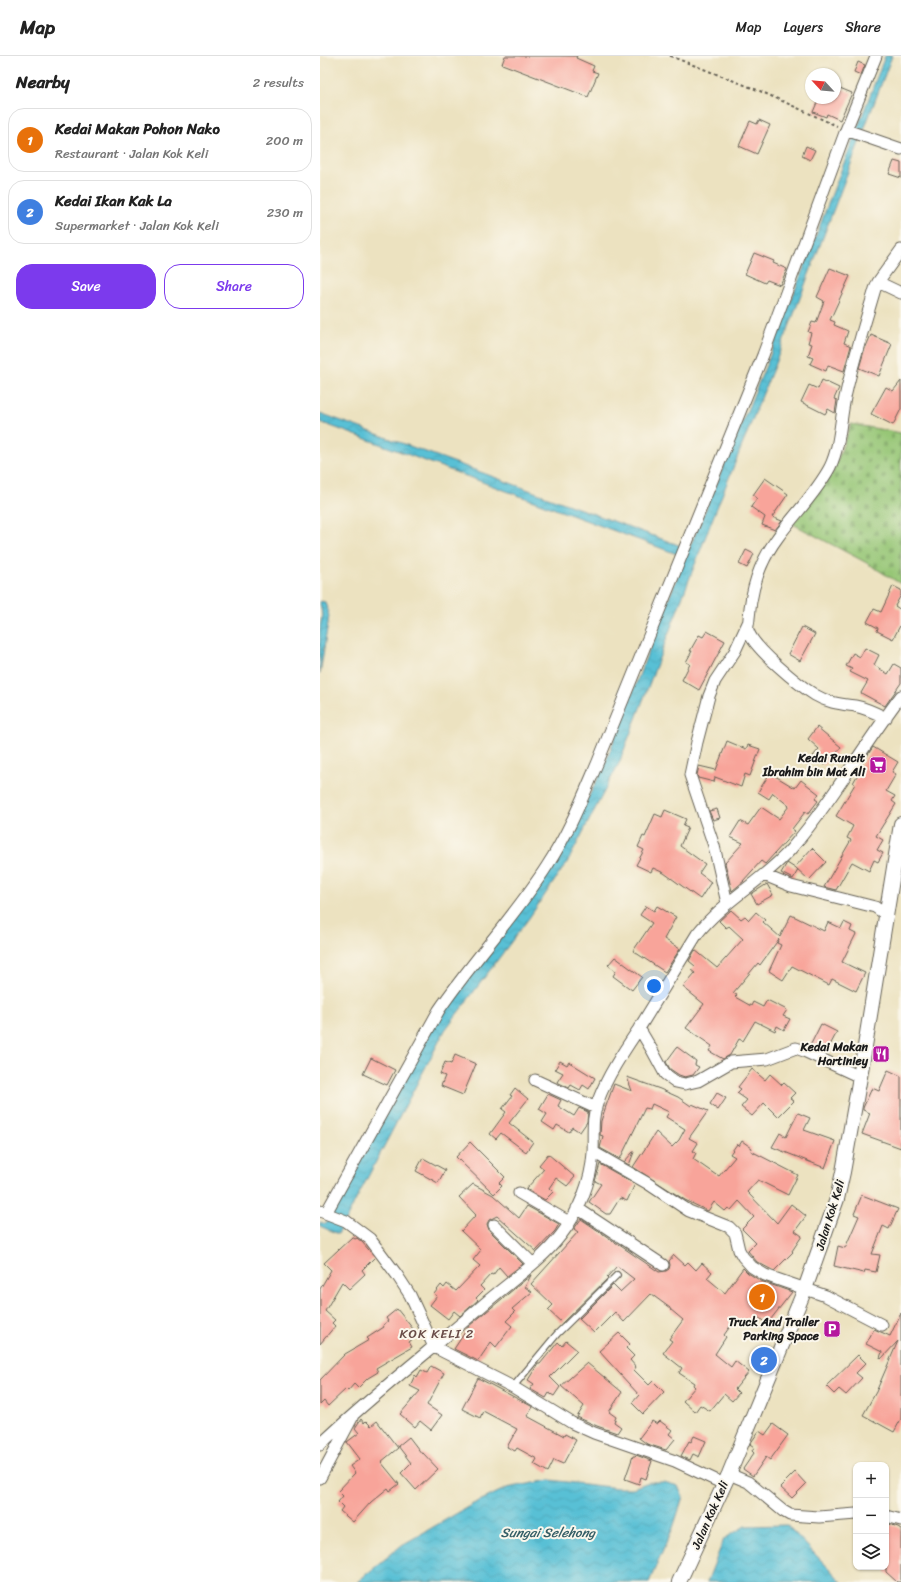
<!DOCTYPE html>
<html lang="en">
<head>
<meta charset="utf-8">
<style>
  body { margin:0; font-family:Sriracha,sans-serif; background:#f6f6f6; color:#222 }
  .controls { position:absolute; right:12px; bottom:12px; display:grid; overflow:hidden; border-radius:8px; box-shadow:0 1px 3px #0004 }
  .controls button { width:36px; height:36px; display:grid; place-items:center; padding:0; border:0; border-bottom:1px solid #e0e0e0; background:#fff; color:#222; font:20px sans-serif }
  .compass { position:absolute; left:485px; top:12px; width:36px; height:36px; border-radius:50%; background:#fff; box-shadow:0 1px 3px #0004; rotate:296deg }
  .you { position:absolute; left:334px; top:930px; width:14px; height:14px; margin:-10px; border:3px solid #fff; border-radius:50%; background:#1a73e8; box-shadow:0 0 0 6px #1a73e833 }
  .badge { display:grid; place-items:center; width:26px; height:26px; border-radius:50%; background:#7c3aed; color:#fff; font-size:13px; font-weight:700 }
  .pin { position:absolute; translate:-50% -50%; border:2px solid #fff; box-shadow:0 1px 4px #0006 }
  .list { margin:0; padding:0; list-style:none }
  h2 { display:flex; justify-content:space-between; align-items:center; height:52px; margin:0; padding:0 16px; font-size:17px }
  h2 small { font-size:13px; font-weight:400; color:#767676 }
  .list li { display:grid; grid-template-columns:26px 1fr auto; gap:12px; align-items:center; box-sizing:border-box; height:64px; margin:0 8px 8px; padding:0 8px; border:1px solid #e0e0e0; border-radius:16px }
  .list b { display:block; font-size:15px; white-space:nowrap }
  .list p { margin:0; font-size:13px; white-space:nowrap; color:#767676 }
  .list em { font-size:13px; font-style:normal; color:#767676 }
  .actions { display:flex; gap:8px; padding:12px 16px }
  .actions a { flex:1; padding:9px 0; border:1px solid #7c3aed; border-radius:16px; text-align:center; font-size:14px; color:#7c3aed }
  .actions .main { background:#7c3aed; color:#fff }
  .icon { flex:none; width:22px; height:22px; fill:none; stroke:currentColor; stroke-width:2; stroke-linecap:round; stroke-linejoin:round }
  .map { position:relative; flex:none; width:581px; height:1526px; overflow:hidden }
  header { display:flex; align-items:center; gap:24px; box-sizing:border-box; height:56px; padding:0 20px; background:#fff; border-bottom:1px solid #e0e0e0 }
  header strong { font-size:19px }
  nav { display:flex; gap:22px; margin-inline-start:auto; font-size:14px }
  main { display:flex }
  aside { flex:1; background:#fff }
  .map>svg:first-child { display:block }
</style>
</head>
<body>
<header>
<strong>Map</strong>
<nav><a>Map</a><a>Layers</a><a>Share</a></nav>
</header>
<main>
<aside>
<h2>Nearby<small>2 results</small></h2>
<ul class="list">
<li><span class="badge" style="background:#e8710a">1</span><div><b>Kedai Makan Pohon Nako</b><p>Restaurant · Jalan Kok Keli</p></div><em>200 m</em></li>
<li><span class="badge" style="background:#3f7fe0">2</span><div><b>Kedai Ikan Kak La</b><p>Supermarket · Jalan Kok Keli</p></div><em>230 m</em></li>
</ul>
<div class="actions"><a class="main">Save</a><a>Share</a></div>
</aside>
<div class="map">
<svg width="581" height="1526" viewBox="0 0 581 1526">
  <defs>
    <pattern id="cemetery-stones" width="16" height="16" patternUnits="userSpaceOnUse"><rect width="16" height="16" fill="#96c676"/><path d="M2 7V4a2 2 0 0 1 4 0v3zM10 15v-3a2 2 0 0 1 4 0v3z" fill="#81aa66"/></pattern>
    <pattern id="water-waves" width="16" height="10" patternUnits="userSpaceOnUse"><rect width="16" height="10" fill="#58c0d5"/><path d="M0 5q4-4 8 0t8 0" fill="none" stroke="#4ca4b6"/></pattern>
  </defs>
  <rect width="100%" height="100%" fill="#fbf7ec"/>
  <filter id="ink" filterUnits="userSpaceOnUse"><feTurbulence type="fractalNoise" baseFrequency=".025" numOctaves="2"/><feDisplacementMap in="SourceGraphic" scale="8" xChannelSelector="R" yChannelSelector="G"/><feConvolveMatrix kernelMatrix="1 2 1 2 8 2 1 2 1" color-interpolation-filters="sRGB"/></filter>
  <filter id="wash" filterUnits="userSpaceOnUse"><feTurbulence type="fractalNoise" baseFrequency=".012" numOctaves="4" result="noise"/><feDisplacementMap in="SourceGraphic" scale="16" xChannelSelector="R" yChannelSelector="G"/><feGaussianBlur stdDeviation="0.9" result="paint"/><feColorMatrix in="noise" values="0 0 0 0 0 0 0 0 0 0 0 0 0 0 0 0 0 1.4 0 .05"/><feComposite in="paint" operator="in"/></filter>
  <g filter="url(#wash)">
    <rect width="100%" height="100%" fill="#ece2c0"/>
    <path fill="url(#cemetery-stones)" stroke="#597149" d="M 531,368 L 581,377 L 581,528 L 545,506 L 473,468 L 513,416 Z"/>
    <path fill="url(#water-waves)" stroke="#3a6e78" d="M 565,0 L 572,0 L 456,305 L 390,469 L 299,707 L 248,805 L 209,862 L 125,974 L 18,1178 L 0,1170 L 0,1166 L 6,1168 L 120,957 L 237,804 L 284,710 L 365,501 L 0,366 L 0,357 L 369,493 L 449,302 Z
      M 0,545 L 5,546 L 9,560 L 0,618 L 0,574 L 2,559 Z
      M 230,1424 L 298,1432 L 313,1432 L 329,1426 L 344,1426 L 358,1430 L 363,1441 L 353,1472 L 329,1526 L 37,1526 L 82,1489 L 153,1448 L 187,1432 Z
      M 467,1469 L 522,1526 L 387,1526 L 404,1483 L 425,1470 Z"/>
    <g id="blocks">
      <path fill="#f8a49a" d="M 185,0 L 257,0 L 256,2 L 274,10 L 272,15 L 278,17 L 268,41 L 182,8 Z
        M 538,6 L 545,9 L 541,19 L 534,16 Z
        M 515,30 L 532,37 L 520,64 L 507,58 L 506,61 L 493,56 L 499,42 L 515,42 Z
        M 439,64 L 450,69 L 437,98 L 419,90 L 430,65 L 437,68 Z
        M 486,90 L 495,94 L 490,104 L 482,100 Z
        M 574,105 L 581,107 L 581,122 L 569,118 Z
        M 434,197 L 454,205 L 453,207 L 467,213 L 460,229 L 447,224 L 445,227 L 425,218 Z
        M 510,212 L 530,220 L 510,264 L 515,266 L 514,269 L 528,275 L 524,287 L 531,290 L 524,315 L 508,309 L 506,315 L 490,308 L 493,302 L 488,300 L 492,288 L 488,287 L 491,277 L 488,276 L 492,266 L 496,267 L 504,245 L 497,241 Z
        M 551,279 L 572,288 L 559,320 L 539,312 L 544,295 Z
        M 502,324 L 519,332 L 514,343 L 517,344 L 515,357 L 508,353 L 505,358 L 481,346 L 489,329 L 498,333 Z
        M 581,325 L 581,353 L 573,369 L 551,358 L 566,331 L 573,335 Z
        M 445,422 L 468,438 L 452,461 L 462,465 L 455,474 L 442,469 L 445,461 L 431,451 L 437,442 L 433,439 Z
        M 426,494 L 434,498 L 427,512 L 419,508 Z
        M 573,530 L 581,534 L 581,539 L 575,550 L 581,554 L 581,568 L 573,583 L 557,575 L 558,572 L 547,566 L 554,553 L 561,556 Z
        M 482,571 L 495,578 L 480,605 L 468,598 Z
        M 387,575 L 405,585 L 379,634 L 362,624 L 370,608 L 366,606 L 372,595 L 370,595 L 379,579 L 383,581 Z
        M 545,592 L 559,599 L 554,609 L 568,618 L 574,608 L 581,612 L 581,627 L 565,650 L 541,637 L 548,625 L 530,616 L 532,613 L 526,610 L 533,597 L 540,601 Z
        M 497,671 L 521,691 L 513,702 L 511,700 L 504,709 L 493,700 L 499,693 L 488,683 Z
        M 407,685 L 426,693 L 428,689 L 440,693 L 430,720 L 425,718 L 421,731 L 395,721 L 394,726 L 378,722 L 377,719 L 379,710 L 396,714 Z
        M 553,691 L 578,706 L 572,716 L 576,718 L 566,735 L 575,740 L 572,745 L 576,748 L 556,780 L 563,784 L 557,794 L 563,797 L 558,806 L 554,804 L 549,815 L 532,806 L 516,834 L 504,831 L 531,784 L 527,782 L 533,770 L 516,760 L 535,728 L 533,727 L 540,714 L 538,713 Z
        M 450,717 L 475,732 L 481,724 L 499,738 L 495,743 L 498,745 L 488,758 L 485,756 L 472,773 L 475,775 L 445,808 L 441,805 L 423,825 L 424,825 L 412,835 L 405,807 L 423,787 L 410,781 L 420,765 L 428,769 L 441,751 L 459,763 L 469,750 L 453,737 L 449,743 L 438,736 Z
        M 397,753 L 400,762 L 393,764 L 389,755 Z
        M 345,754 L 366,763 L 363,770 L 368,772 L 360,790 L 385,808 L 379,817 L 391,826 L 380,843 L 344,817 L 333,812 L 331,816 L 316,809 L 324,794 L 318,791 L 323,780 L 325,781 L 335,758 L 342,761 Z
        M 492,792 L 506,806 L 489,824 L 475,811 Z
        M 467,807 L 478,814 L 473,823 L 461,817 Z
        M 447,828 L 453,839 L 437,848 L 431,838 Z
        M 326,850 L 334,855 L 337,850 L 356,861 L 344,883 L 360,893 L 345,916 L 313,895 L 332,867 L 320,859 Z
        M 411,854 L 421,863 L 425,860 L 429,864 L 436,856 L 445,864 L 443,866 L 460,881 L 471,859 L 504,875 L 508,866 L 521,872 L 524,866 L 532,870 L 530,875 L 536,878 L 522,906 L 545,917 L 536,935 L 512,923 L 509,929 L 472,910 L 463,924 L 449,915 L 461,889 L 457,887 L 459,883 L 440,909 L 438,907 L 413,937 L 417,939 L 415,941 L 431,950 L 433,946 L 443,951 L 447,944 L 467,954 L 463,960 L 470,963 L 464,974 L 457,970 L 455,975 L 435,965 L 423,985 L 419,983 L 410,999 L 403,1003 L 389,995 L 392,990 L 366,972 L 384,948 L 363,931 L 375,917 L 371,914 L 375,910 L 369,905 L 375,894 L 397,912 L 423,883 L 409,870 L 406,872 L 399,865 Z
        M 295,901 L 322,921 L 312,934 L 293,920 L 296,915 L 288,909 Z
        M 501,968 L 517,976 L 506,997 L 490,990 Z
        M 357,991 L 376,1005 L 375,1009 L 379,1011 L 373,1019 L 365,1021 L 359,1019 L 350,1013 L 346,1006 Z
        M 135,999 L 156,1008 L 143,1039 L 121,1030 L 125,1020 L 120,1018 L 125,1006 L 131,1008 Z
        M 51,1002 L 75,1014 L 67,1029 L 43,1018 Z
        M 240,1005 L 247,1009 L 249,1006 L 275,1022 L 269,1033 L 263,1029 L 260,1034 L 251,1029 L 249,1032 L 237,1026 L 243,1017 L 235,1013 Z
        M 432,1013 L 445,1024 L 450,1018 L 462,1029 L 464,1027 L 475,1037 L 470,1042 L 474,1045 L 458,1061 L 444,1047 L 432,1060 L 421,1051 L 427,1044 L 417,1037 L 421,1033 L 418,1031 Z
        M 568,1014 L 581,1020 L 581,1092 L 542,1078 L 550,1057 L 543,1054 L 543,1052 L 552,1032 L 559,1035 Z
        M 307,1021 L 340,1033 L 358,1041 L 371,1050 L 372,1048 L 388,1055 L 369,1082 L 378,1087 L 373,1095 L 376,1097 L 373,1103 L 396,1119 L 396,1118 L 399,1120 L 415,1101 L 410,1098 L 417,1088 L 419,1090 L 422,1085 L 432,1092 L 431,1095 L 478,1119 L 468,1139 L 438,1124 L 427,1136 L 457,1167 L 471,1148 L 486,1160 L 475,1175 L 482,1180 L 472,1195 L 473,1196 L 454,1215 L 437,1206 L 428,1195 L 436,1187 L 422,1173 L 434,1161 L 419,1145 L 411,1154 L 408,1152 L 405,1155 L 394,1146 L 388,1155 L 365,1144 L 313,1111 L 336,1076 L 352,1091 L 359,1084 L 365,1073 L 346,1061 L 349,1056 L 332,1048 L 330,1053 L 325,1052 L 300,1103 L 280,1092 L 283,1080 L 280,1079 L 281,1065 L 286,1050 L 294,1028 L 312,1035 Z
        M 195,1032 L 208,1043 L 189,1067 L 213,1086 L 206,1096 L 181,1077 L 176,1083 L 170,1078 L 186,1056 L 182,1053 L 192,1040 L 190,1039 Z
        M 397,1037 L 406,1042 L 398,1054 L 390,1048 Z
        M 228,1038 L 241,1044 L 238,1050 L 254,1060 L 259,1052 L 268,1056 L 267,1066 L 260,1076 L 252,1071 L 249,1076 L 237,1069 L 234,1074 L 222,1066 L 227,1058 L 219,1053 Z
        M 478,1057 L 490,1062 L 484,1074 L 515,1085 L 505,1112 L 452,1091 L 460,1077 L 466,1081 Z
        M 150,1086 L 185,1121 L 179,1127 L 182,1130 L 174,1138 L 136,1101 Z
        M 313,1096 L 314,1096 L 309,1109 L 304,1106 Z
        M 228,1098 L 255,1121 L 247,1130 L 236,1122 L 229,1132 L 233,1136 L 225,1144 L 206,1133 L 224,1113 L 219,1109 Z
        M 103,1102 L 125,1114 L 118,1127 L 96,1115 Z
        M 280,1108 L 315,1128 L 307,1145 L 300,1142 L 290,1158 L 286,1158 L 269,1146 L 281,1128 L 275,1125 Z
        M 153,1128 L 173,1139 L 199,1162 L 207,1150 L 239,1168 L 235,1175 L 216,1195 L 177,1160 L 169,1164 L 167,1168 L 169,1174 L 203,1208 L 187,1220 L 179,1211 L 173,1219 L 171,1218 L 160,1230 L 164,1234 L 156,1242 L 158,1244 L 140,1260 L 134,1255 L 128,1263 L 110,1249 L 117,1240 L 114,1238 L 121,1229 L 124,1232 L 127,1228 L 136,1235 L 160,1210 L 153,1204 L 161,1194 L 141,1175 L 156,1159 L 139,1141 Z
        M 542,1139 L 578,1153 L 569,1173 L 563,1170 L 552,1198 L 560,1199 L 556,1216 L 545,1214 L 544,1217 L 514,1210 L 518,1190 L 525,1192 L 539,1160 L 534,1158 Z
        M 261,1163 L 339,1216 L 346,1215 L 349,1213 L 350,1209 L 349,1205 L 354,1199 L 365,1209 L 368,1206 L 376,1214 L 382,1207 L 392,1216 L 387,1222 L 405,1237 L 423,1212 L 428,1217 L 441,1225 L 472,1236 L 447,1268 L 438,1261 L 430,1272 L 416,1262 L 404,1279 L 406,1281 L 395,1298 L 411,1311 L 415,1305 L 429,1316 L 415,1333 L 419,1337 L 412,1345 L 404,1338 L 390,1355 L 380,1349 L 375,1356 L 363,1345 L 375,1331 L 373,1329 L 374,1327 L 359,1317 L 362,1312 L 343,1297 L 352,1285 L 349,1283 L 363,1264 L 350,1253 L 350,1252 L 331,1238 L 304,1266 L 295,1256 L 274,1277 L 259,1263 L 293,1229 L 300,1236 L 314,1223 L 297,1210 L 287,1221 L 288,1222 L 242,1267 L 228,1254 L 233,1249 L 211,1228 L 258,1176 L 254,1173 Z
        M 32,1181 L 35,1183 L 37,1182 L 42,1186 L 55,1201 L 42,1214 L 45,1218 L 29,1233 L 22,1226 L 5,1255 L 15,1264 L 12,1267 L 15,1270 L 0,1288 L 0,1233 L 11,1214 L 4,1207 Z
        M 211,1219 L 205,1231 L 212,1236 L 192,1253 L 195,1256 L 186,1265 L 192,1270 L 176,1291 L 171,1286 L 158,1305 L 134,1293 L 149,1270 Z
        M 77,1253 L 93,1273 L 89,1276 L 94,1282 L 89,1286 L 92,1291 L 56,1312 L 58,1316 L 48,1322 L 38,1332 L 34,1328 L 28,1335 L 26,1333 L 8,1350 L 4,1345 L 0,1349 L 0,1324 L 25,1298 L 49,1284 L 47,1282 L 64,1271 L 63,1269 L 68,1265 L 66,1262 Z
        M 581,1257 L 581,1363 L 574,1376 L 543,1359 L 556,1336 L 578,1285 L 561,1303 L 560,1302 L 562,1296 L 546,1288 L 554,1273 L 570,1280 Z
        M 299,1277 L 310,1288 L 306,1292 L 314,1300 L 310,1304 L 316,1311 L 314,1314 L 329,1329 L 333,1325 L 344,1336 L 323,1358 L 312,1347 L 319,1339 L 279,1295 Z
        M 246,1285 L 257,1294 L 230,1321 L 240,1331 L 234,1340 L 229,1337 L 226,1342 L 210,1333 L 214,1328 L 208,1324 L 218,1308 L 220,1308 L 238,1286 L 242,1290 Z
        M 538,1299 L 546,1307 L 536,1317 L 542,1322 L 526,1339 L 519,1333 L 514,1338 L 506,1330 Z
        M 267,1307 L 302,1336 L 289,1356 L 296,1361 L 294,1366 L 301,1371 L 297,1377 L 277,1370 L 257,1361 L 264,1350 L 241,1330 Z
        M 111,1310 L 124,1317 L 107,1349 L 122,1359 L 111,1374 L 100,1365 L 95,1371 L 80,1358 L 100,1335 L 90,1330 L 95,1319 L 97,1321 L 101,1314 L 107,1317 Z
        M 158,1322 L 213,1351 L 207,1360 L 244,1380 L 245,1378 L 256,1384 L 243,1408 L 234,1404 L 228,1416 L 214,1408 L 217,1403 L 197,1392 L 195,1395 L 187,1391 L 197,1373 L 163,1355 L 160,1362 L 142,1353 Z
        M 41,1363 L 44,1367 L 46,1365 L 51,1370 L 57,1365 L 78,1392 L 61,1406 L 79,1428 L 70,1435 L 68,1432 L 51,1446 L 33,1466 L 20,1455 L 23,1451 L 18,1446 L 23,1440 L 18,1435 L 35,1417 L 30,1410 L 40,1403 L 27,1386 L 39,1377 L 35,1372 Z
        M 332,1365 L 337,1368 L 340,1365 L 352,1374 L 349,1378 L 355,1383 L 346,1394 L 327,1388 L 319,1382 Z
        M 453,1368 L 468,1379 L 450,1404 L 446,1401 L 433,1420 L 423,1413 L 434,1397 L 432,1395 L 434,1391 L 430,1388 L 439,1375 L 445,1379 Z
        M 374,1380 L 386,1385 L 379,1401 L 373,1398 L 370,1404 L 361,1400 L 369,1385 L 371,1386 Z
        M 89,1381 L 102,1398 L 103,1397 L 118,1413 L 96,1434 L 81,1417 L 91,1407 L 78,1390 Z
        M 316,1399 L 332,1405 L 326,1423 L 321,1421 L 319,1428 L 305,1423 L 313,1400 L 315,1400 Z
        M 475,1416 L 486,1428 L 472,1442 L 460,1431 Z
        M 566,1467 L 578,1471 L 581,1473 L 581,1526 L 577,1526 L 566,1516 Z"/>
    </g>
  </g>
  <g filter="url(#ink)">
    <use href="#blocks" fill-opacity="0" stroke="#656155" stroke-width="1"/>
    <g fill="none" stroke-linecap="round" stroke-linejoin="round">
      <defs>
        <path id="service" d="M 193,1331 L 237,1278 L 297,1219"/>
        <path id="minor" d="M 526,74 L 581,93
          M 558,226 L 581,237
          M 566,662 C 556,657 546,652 535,650 C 521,648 508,647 495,639 C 480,630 432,591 428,574 C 427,571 429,566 429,562 C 431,533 440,505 458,481 C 474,459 497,436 510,411 C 521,388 520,362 526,337 C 534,302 545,267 555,233 L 558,226 L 581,194
          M 444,819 L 471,830 L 555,851 L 565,858
          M 407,847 L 394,790 L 370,719 L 377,686 L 389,640 L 395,625 L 415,595 L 428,567
          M 319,972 L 332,994 L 345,1018 L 356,1026 L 365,1028 L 378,1025 L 411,1006 L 447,1003 L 476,992 L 484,995 L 540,1021
          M 215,1024 L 276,1052
          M 273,1096 L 327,1127 L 369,1155 L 409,1171 L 415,1177 L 419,1194 L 423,1201 L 432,1211 L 445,1219 L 506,1240 L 562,1269
          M 199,1137 L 249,1166
          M 257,1152 L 343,1209
          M 0,1155 L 26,1165 L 50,1183 L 77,1219 L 90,1239 L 114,1291 L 193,1331 L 252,1367 L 274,1377 L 355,1405 L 404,1428
          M 6,1157 L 119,954 C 153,904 195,860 227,810 C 248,778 262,743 277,708 L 443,299 L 526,74 L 556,0
          M 174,1169 L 212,1207
          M 0,1389 C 54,1337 114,1292 170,1243 C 194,1223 222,1204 241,1179 C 259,1156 271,1126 273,1097 C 274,1079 271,1062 278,1045 C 288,1018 304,995 320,971 C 339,940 358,909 377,878 C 404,844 443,825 471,793 C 512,745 543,690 581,640
          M 409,1418 L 428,1426 L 463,1455 L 470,1459 L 499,1461 L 536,1458
          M 0,1422 L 32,1362
          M 566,1460 L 581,1464"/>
        <path id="tertiary" d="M 359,1526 L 409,1418 L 485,1233 L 517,1143 L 523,1116 L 540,1021 L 581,768"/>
      </defs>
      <use href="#service" stroke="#656155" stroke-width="8"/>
      <use href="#minor" stroke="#656155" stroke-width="13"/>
      <use href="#tertiary" stroke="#656155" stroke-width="16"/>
      <path stroke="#656155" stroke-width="2" stroke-dasharray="3 3" stroke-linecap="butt" d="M 350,0 L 440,35 L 517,70"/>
      <use href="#service" stroke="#fff" stroke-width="5.5"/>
      <use href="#minor" stroke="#fff" stroke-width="11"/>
      <use href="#tertiary" stroke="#fff" stroke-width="14"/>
    </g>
  </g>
  <defs>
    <symbol id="supermarket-square" viewBox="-11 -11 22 22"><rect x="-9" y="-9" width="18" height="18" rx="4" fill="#b5179e" stroke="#fbf7ec"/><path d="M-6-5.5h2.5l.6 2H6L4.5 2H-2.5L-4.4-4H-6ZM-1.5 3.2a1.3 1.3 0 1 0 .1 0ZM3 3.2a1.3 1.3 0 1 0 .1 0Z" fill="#fff"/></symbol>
    <symbol id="restaurant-square" viewBox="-11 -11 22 22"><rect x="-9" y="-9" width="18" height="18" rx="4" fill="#b5179e" stroke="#fbf7ec"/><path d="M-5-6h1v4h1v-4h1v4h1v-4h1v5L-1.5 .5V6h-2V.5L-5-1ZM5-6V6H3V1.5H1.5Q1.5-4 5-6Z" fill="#fff"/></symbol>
    <symbol id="parking-square" viewBox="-11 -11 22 22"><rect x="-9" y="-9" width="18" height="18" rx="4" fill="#b5179e" stroke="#fbf7ec"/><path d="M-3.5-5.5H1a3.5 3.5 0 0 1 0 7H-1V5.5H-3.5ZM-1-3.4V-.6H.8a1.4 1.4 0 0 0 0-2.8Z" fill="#fff"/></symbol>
  </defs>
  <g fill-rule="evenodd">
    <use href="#supermarket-square" x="548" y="699" width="20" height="20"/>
    <use href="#restaurant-square" x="551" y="988" width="20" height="20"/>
    <use href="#parking-square" x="502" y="1263" width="20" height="20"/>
  </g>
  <g text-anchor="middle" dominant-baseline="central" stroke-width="4" stroke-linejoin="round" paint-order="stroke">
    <g font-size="12" font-weight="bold" fill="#1c1c1c" stroke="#fbf7ec" text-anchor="end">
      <text x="545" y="702">Kedai Runcit<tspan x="545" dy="14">Ibrahim bin Mat Ali</tspan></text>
      <text x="548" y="991">Kedai Makan<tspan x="548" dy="14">Hartiniey</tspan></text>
      <text x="499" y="1266">Truck And Trailer<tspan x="499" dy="14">Parking Space</tspan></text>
    </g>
    <g font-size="12" fill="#1c1c1c" stroke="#fbf7ec">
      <text transform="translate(510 1159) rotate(-73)">Jalan Kok Keli</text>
      <text transform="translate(390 1459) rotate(-66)">Jalan Kok Keli</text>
    </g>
    <g font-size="13" letter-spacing="1" fill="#694c48" stroke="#fbf7ec">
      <text x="117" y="1277">KOK KELI 2</text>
    </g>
    <g font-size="13" font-style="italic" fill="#345e66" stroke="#fbf7ec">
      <text x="228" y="1476">Sungai Selehong</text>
    </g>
  </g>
</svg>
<div class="controls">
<button>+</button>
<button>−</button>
<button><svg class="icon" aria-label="layers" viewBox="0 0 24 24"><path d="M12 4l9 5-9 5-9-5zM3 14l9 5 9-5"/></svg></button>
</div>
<svg class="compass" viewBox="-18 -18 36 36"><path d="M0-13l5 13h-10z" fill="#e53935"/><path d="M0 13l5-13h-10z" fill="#767676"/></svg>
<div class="you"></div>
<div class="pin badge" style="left:442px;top:1241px;background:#e8710a">1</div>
<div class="pin badge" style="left:444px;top:1304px;background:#3f7fe0">2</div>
</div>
</main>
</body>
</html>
